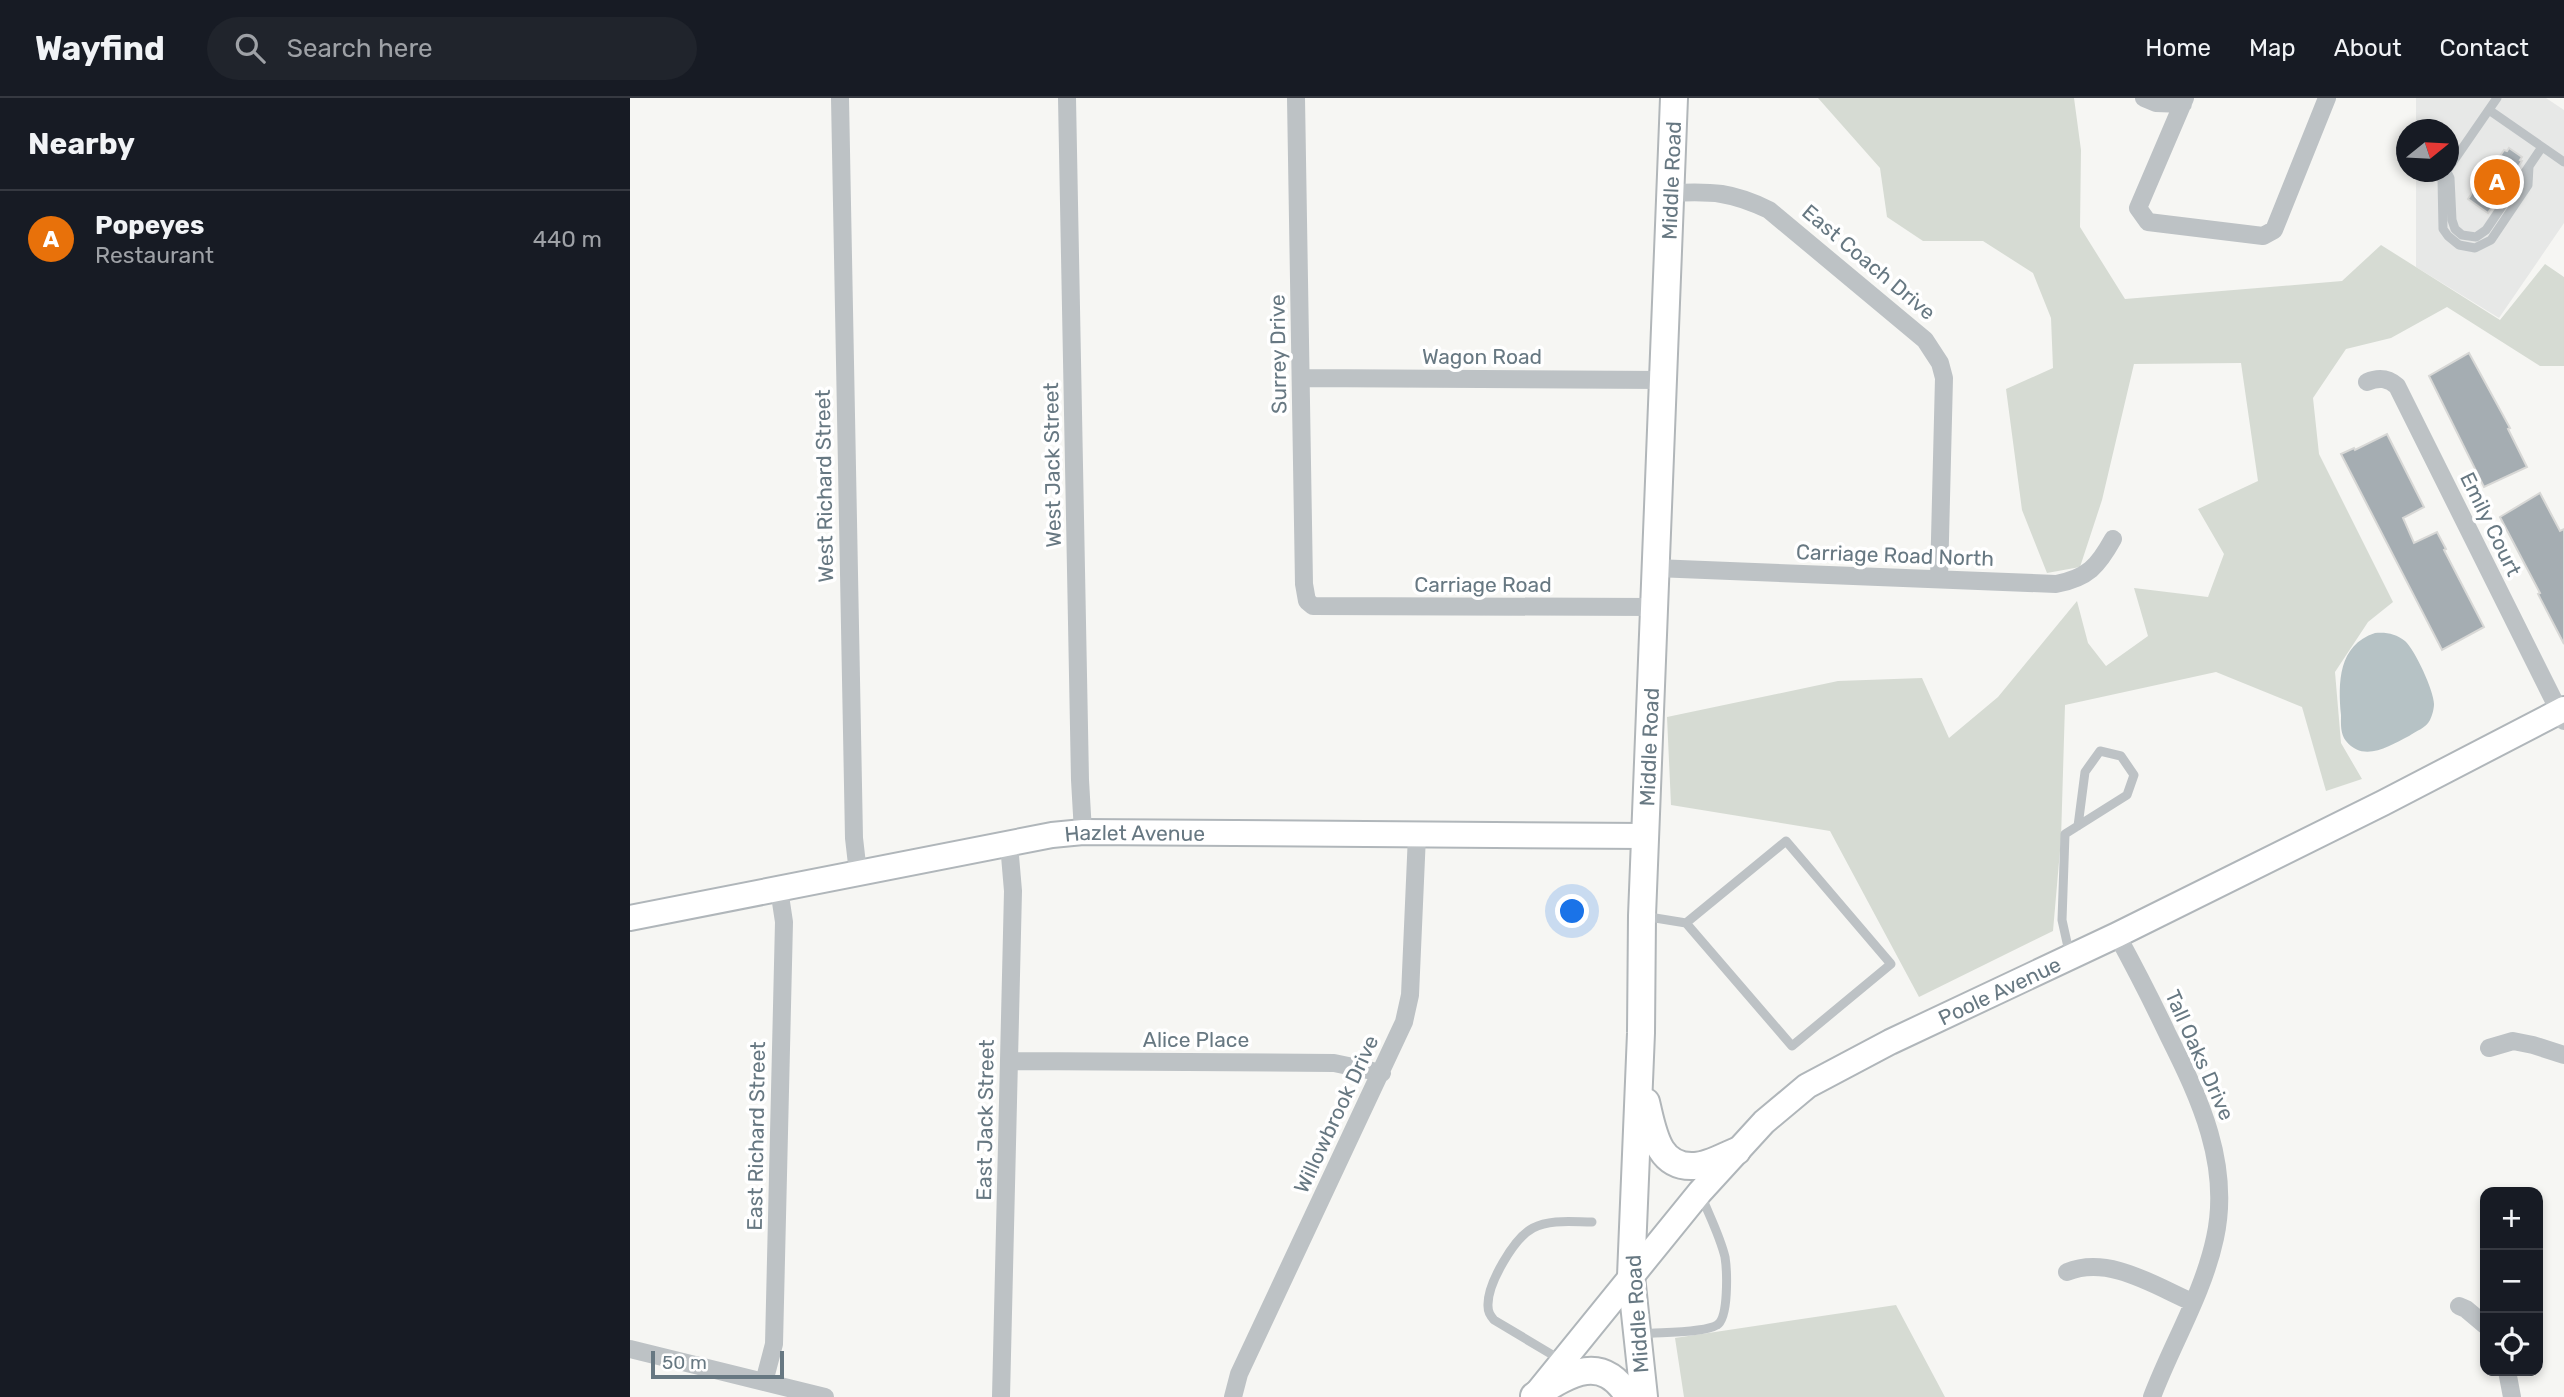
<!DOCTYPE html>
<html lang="en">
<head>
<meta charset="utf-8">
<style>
  body { margin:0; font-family:Rubik,sans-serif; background:#20242c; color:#f1f3f6 }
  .controls { position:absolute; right:21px; bottom:21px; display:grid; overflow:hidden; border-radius:14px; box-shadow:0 4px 10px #0003 }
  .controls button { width:63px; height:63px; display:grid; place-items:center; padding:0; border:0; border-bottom:2px solid #363941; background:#171b24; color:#f1f3f6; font:35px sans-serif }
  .compass { position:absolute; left:1766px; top:21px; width:63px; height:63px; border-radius:50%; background:#171b24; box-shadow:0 4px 10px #0003; rotate:72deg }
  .scale { position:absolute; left:21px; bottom:18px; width:133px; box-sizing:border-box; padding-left:7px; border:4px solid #677882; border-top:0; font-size:19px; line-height:24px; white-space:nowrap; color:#677882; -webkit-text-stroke:5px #fff; paint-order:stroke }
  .you { position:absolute; left:943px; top:814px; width:24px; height:24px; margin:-18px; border:5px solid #fff; border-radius:50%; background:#1a73e8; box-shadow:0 0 0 10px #1a73e833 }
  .badge { display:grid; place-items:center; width:46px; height:46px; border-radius:50%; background:#8c9099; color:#fff; font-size:23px; font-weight:700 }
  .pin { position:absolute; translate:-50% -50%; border:4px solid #fff; box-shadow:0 2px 7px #0006 }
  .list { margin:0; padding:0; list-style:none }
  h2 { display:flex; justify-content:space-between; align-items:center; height:91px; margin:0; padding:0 28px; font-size:30px }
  h2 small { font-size:23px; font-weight:400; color:#9ea1a6 }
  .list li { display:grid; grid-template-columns:46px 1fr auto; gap:21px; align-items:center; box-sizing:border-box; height:98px; padding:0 28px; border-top:2px solid #363941 }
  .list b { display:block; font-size:26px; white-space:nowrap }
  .list p { margin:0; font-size:23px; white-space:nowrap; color:#9ea1a6 }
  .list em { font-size:23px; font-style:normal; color:#9ea1a6 }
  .icon { flex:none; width:38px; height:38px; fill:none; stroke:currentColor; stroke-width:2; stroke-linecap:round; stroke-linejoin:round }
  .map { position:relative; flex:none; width:1934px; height:1299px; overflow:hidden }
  header { display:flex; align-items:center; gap:42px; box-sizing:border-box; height:98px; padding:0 35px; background:#171b24; border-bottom:2px solid #363941 }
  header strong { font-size:33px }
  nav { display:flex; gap:38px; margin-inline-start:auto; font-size:24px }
  .search { width:490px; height:63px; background:#20242c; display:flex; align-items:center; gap:18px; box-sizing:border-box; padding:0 24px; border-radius:38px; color:#9ea1a6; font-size:26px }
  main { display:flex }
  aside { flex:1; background:#171b24 }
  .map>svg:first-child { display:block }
</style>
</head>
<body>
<header>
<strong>Wayfind</strong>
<div class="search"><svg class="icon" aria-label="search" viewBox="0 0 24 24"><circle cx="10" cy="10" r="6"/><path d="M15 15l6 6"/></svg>Search here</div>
<nav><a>Home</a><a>Map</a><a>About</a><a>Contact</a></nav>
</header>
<main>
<aside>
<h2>Nearby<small></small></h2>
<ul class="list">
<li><span class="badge" style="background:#e8710a">A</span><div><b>Popeyes</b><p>Restaurant</p></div><em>440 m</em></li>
</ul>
</aside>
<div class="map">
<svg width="1934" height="1299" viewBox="0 0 1934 1299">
  <rect width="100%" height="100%" fill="#f6f6f3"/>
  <path fill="#e7e8e7" d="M 1786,0 L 1916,0 L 1934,12 L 1934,125 L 1869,220 L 1786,169 L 1786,74 L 1818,74 L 1818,32 L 1786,31 Z"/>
  <path fill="#d6dbd3" d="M 1188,0 L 1444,0 L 1451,52 L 1450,129 L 1495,201 L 1712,183 L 1751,147 L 1870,222 L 1915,166 L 1934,179 L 1934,268 L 1910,268 L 1817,209 L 1761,240 L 1716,251 L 1683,300 L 1689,356 L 1763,504 L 1738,524 L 1705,574 L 1711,645 L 1732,681 L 1696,693 L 1672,609 L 1586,574 L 1435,607 L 1431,741 L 1423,833 L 1289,899 L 1200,733 L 1041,707 L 1037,619 L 1208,583 L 1292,580 L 1319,640 L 1368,599 L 1447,503 L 1458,545 L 1476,568 L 1518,538 L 1504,490 L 1578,499 L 1594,456 L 1568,411 L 1628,383 L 1611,265 L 1504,266 L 1472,402 L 1450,469 L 1417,475 L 1392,412 L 1376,291 L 1423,270 L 1421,220 L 1403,175 L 1353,143 L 1293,143 L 1257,119 L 1250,70 Z
    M 1266,1207 L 1315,1299 L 1054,1299 L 1045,1240 Z"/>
  <path fill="#b6c2c5" d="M 1745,535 C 1757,534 1766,536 1775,543 C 1785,552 1804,593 1804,606 C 1804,611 1802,618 1800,622 C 1796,630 1786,633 1779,638 C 1759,648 1734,665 1716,643 C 1710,636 1711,625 1711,617 C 1708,585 1708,547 1745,535 Z"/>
  <path fill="#a5adb2" stroke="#d8d8d6" stroke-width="2" d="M 1879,50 L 1892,59 L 1890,62 L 1892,63 L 1858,115 L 1838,101 L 1864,63 L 1866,64 L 1874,52 L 1877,53 Z
    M 1839,255 L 1880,330 L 1878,331 L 1897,369 L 1854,389 L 1799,278 Z
    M 1757,336 L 1794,409 L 1773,420 L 1784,445 L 1807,434 L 1816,451 L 1814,452 L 1854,529 L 1812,552 L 1711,356 L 1724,350 L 1725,352 Z
    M 1910,395 L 1930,433 L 1934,431 L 1934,546 L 1908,496 L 1910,495 L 1870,419 Z"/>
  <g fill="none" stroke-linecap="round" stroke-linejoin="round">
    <defs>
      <g id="secondary">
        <path id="s1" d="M 0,820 L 422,737 L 453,734 L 1016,738"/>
        <path id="s2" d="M 906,1296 L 1070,1094 L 1134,1024 L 1177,988 L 1260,944 L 1487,837 L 1753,705 L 1934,611"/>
      </g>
      <g id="primary">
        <path d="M 1016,1004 C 1023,1032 1027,1070 1064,1068 C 1078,1068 1094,1058 1107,1053"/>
        <path d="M 904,1298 C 939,1276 971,1254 999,1299"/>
        <path id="s3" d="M 1014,1299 L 1001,1178 L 1011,935 L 1012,818 L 1044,0"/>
      </g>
    </defs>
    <use href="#secondary" stroke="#b0b6ba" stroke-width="28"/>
    <use href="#primary" stroke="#b1b6b9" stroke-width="30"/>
    <path stroke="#bdc2c5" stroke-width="9" d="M 1859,12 L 1934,64
      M 1818,71 L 1867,0
      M 1817,74 L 1812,81 L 1813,131 L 1818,138 L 1829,147 L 1845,150 L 1861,142 L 1898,87 L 1899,68
      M 1817,74 L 1820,80 L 1822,122 L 1825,131 L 1832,137 L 1846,139 L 1856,132 L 1912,49
      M 1013,818 L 1056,825 L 1162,948 L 1261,866 L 1156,743 L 1056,825
      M 1440,858 L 1432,822 L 1435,736 L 1497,697 L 1504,677 L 1491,658 L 1470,653 L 1455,674 L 1448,728
      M 1011,1236 C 1029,1234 1074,1235 1087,1227 C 1099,1220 1097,1172 1095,1159 C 1090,1138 1079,1117 1071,1097
      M 931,1262 L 864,1222 C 860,1217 858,1214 858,1208 C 857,1186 884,1140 903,1130 C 920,1121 943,1124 962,1124"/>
    <path stroke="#bdc2c5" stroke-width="18" d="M 210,0 L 224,740 L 228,775
      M 437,0 L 450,682 L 453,734
      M 666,0 L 674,486 L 677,503 L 683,508 L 1023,509
      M 1514,0 L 1526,5 L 1553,6
      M 1555,0 L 1508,110 L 1518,124 L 1633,138 L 1644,132 L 1697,0
      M 1042,95 C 1082,93 1102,94 1139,112 L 1295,242 L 1310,265 L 1314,280 L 1309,481
      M 671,280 L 1033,282
      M 1737,284 C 1749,279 1758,280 1767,288 L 1934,623
      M 1025,470 L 1426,486 C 1458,480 1468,468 1483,441
      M 1487,837 C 1505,870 1522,903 1538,937 C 1570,1001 1601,1067 1585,1140 C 1573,1196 1542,1246 1522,1299
      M 1859,950 L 1883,943 L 1903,947 L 1934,957
      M 380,963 L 704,965 L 752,975
      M 1437,1174 C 1479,1157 1525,1188 1562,1204
      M 1829,1208 L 1836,1211 L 1855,1227
      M 0,1251 L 195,1299
      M 1877,1273 L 1882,1299
      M 134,1284 L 144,1246 L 154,824 L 149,791
      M 371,1299 L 383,793 L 379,746
      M 603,1299 L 609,1276 L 774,924 L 780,897 L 787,737"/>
    <use href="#secondary" stroke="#fff" stroke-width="24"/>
    <use href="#primary" stroke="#fff" stroke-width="26"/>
  </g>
  <g text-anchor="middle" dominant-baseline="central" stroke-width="7" stroke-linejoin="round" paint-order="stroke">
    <g font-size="21" fill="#677882" stroke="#fff">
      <text stroke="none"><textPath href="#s3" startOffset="1218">Middle Road</textPath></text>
      <text transform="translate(1239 164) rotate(40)">East Coach Drive</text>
      <text transform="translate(648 256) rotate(-91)">Surrey Drive</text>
      <text x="852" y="258">Wagon Road</text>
      <text transform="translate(422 367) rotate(-91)">West Jack Street</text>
      <text transform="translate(194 388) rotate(-91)">West Richard Street</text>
      <text transform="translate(1861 426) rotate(64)">Emily Court</text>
      <text transform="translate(1265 457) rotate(2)">Carriage Road North</text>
      <text x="853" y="486">Carriage Road</text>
      <text stroke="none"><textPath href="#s3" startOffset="651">Middle Road</textPath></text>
      <text stroke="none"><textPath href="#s1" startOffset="513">Hazlet Avenue</textPath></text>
      <text stroke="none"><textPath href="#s2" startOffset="626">Poole Avenue</textPath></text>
      <text x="566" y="941">Alice Place</text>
      <text transform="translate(1570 957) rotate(66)">Tall Oaks Drive</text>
      <text transform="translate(706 1016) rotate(-65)">Willowbrook Drive</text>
      <text transform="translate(355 1022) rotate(-89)">East Jack Street</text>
      <text transform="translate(126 1038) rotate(-89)">East Richard Street</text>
      <text transform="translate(1007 1216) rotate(-94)">Middle Road</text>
    </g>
  </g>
</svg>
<div class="controls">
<button>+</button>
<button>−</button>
<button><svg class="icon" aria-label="locate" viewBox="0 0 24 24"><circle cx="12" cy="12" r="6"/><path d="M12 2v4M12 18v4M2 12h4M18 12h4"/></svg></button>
</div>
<svg class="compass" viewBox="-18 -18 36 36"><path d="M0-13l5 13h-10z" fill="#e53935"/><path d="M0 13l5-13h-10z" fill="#9ea1a6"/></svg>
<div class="scale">50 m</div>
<div class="you"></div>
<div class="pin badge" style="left:1867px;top:84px;background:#e8710a">A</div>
</div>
</main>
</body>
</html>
